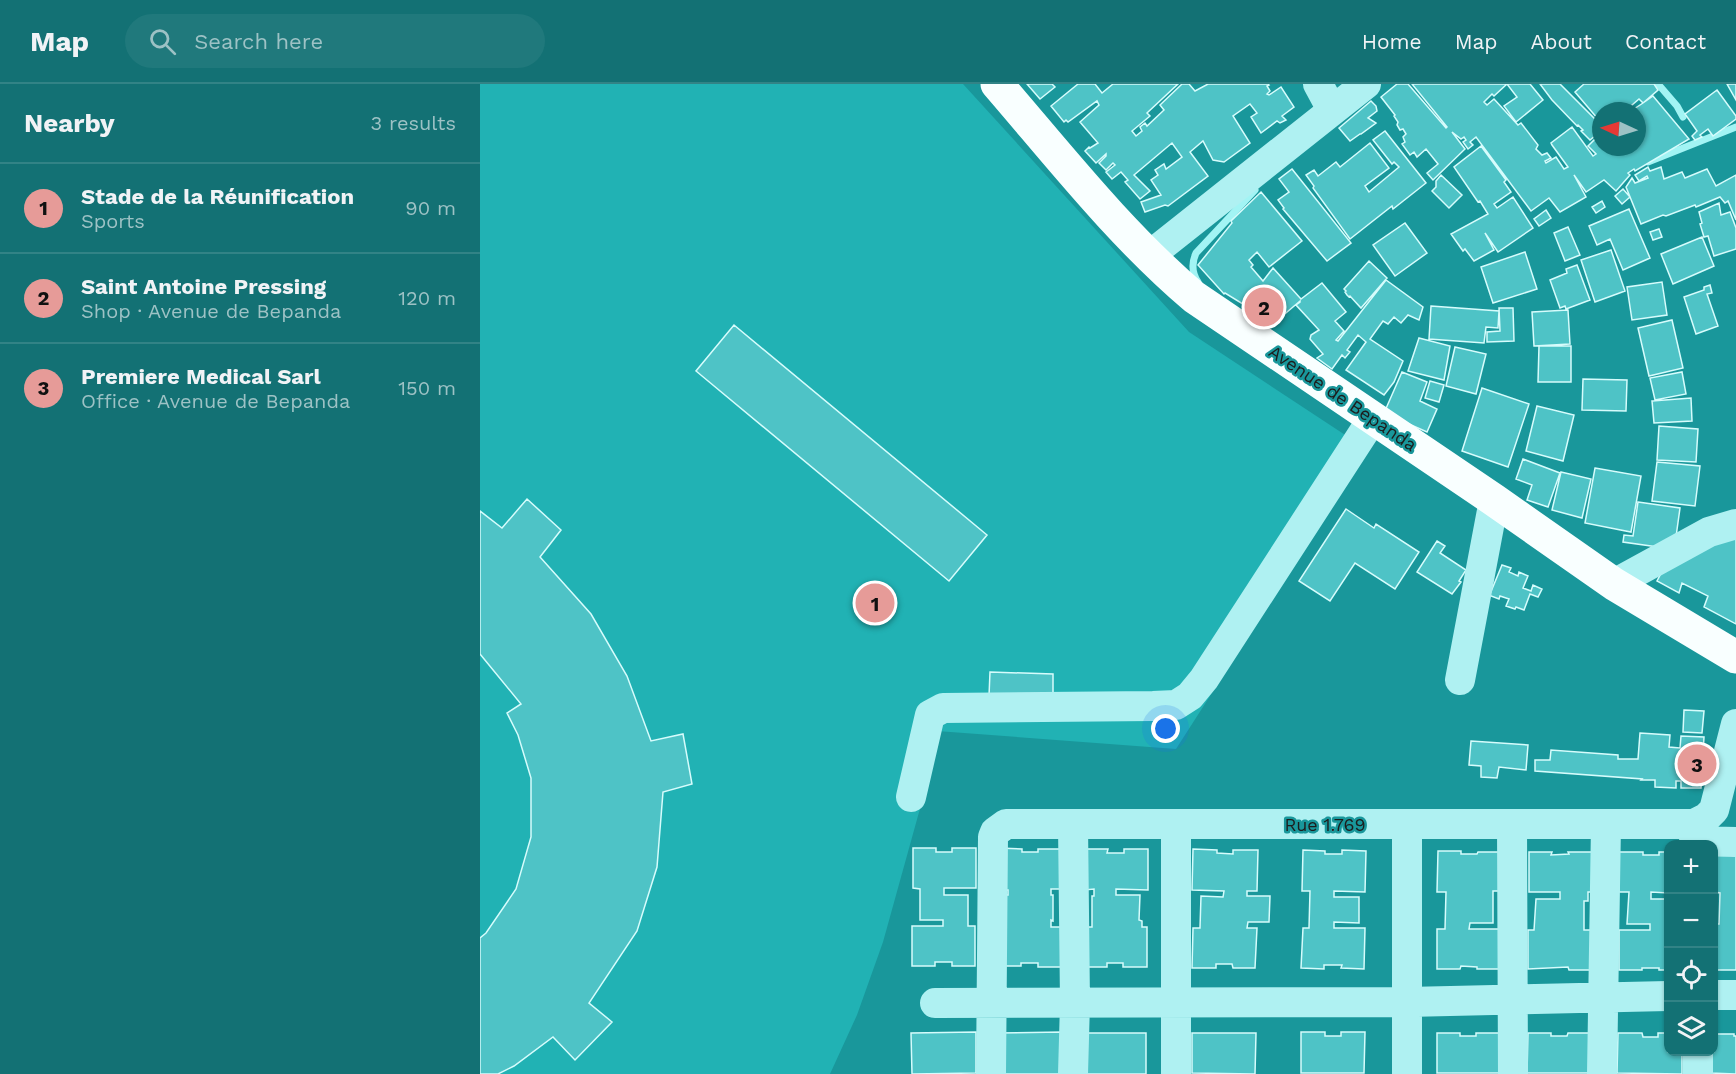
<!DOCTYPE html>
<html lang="en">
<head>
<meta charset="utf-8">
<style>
  body { margin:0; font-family:"Work Sans",sans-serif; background:#20797c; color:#f1f3f6 }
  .controls { position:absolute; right:18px; bottom:18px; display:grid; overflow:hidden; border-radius:12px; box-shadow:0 2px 4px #0004 }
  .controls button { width:54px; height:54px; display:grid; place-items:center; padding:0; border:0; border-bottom:2px solid #328386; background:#137174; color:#f1f3f6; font:30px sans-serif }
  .compass { position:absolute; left:1112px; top:18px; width:54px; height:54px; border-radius:50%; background:#137174; box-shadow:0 2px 4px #0004; rotate:274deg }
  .you { position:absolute; left:686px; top:645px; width:21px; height:21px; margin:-15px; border:4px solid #fff; border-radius:50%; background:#1a73e8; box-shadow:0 0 0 9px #1a73e833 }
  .badge { display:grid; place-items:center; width:39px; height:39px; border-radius:50%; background:#e69b98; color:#111; font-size:20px; font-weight:700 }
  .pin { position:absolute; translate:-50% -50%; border:3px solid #fff; box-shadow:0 2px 6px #0006 }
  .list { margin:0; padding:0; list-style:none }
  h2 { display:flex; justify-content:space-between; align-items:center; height:78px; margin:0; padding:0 24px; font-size:26px }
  h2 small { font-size:20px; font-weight:400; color:#9dc2c5 }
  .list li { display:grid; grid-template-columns:39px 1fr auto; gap:18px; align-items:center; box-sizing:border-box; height:90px; padding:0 24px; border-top:2px solid #328386 }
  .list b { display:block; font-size:22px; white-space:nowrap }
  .list p { margin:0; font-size:20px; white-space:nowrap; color:#9dc2c5 }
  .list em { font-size:20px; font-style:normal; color:#9dc2c5 }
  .icon { flex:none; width:33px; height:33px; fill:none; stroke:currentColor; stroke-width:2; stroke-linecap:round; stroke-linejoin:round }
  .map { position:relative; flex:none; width:1256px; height:990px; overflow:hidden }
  header { display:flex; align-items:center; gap:36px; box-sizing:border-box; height:84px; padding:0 30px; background:#137174; border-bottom:2px solid #328386 }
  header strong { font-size:28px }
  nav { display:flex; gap:33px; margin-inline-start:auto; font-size:21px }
  .search { width:420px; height:54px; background:#20797c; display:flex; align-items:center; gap:15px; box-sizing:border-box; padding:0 21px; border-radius:33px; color:#9dc2c5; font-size:22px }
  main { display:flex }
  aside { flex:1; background:#137174 }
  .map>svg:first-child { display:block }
</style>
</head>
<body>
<header>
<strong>Map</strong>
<div class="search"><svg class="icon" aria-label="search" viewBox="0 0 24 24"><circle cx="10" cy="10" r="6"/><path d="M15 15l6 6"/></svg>Search here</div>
<nav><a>Home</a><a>Map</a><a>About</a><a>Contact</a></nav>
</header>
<main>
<aside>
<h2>Nearby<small>3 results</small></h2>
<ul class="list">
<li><span class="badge">1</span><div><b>Stade de la Réunification</b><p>Sports</p></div><em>90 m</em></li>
<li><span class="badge">2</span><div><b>Saint Antoine Pressing</b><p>Shop · Avenue de Bepanda</p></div><em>120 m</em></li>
<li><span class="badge">3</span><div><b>Premiere Medical Sarl</b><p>Office · Avenue de Bepanda</p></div><em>150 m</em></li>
</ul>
</aside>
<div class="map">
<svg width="1256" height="990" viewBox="0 0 1256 990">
  <rect width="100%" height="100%" fill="#19979b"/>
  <path fill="#21b2b4" d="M 0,0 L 483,0 L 709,248 L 888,366 L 696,665 L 457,647 L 441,721 L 403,858 L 377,931 L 350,990 L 0,990 Z"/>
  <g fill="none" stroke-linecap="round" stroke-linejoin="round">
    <path stroke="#a2f4f4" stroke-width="7" d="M 1178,0 L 1197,22 L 1203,33
      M 1168,78 L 1256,43
      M 718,198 C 712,189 711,180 716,169 L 775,106"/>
  </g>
  <path fill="#4ec3c6" stroke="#d6fcfc" stroke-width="1.5" fill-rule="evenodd" d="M 547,0 L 572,0 L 575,3 L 560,15 Z
    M 598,0 L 615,0 L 622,9 L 633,0 L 698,0 L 667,29 L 670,32 L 652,47 L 656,52 L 662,47 L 660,43 L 665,39 L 667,42 L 684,26 L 680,21 L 702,0 L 709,0 L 715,7 L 728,0 L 788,0 L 789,1 L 787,2 L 790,7 L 787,10 L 789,11 L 801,3 L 814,23 L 802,32 L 806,36 L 800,39 L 797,37 L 781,49 L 771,33 L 777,29 L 770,20 L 753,32 L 770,59 L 744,78 L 733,76 L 723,57 L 710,68 L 728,92 L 688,122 L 685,121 L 665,128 L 661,118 L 681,111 L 671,96 L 678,91 L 675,86 L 684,80 L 686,85 L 702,73 L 692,59 L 654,91 L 670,107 L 660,115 L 645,98 L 648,96 L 641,88 L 632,95 L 626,88 L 635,81 L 633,79 L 626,86 L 619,79 L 626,72 L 626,70 L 616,79 L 605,67 L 609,63 L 610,64 L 618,59 L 600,38 L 619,21 L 617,17 L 588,38 L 586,36 L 584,38 L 571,22 Z
    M 917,0 L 928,0 L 966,44 L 967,43 L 932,0 L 1050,0 L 1063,16 L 1036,38 L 1024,22 L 1037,13 L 1027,0 L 1014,12 L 1012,10 L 1004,18 L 1007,21 L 1014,15 L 1038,41 L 1041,39 L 1058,61 L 1056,65 L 1062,71 L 1067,69 L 1071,74 L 1065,77 L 1066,79 L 1076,73 L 1084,85 L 1088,83 L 1072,61 L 1071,59 L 1092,43 L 1113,72 L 1116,70 L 1108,62 L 1116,54 L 1115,52 L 1110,56 L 1101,47 L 1103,46 L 1098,41 L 1097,42 L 1072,16 L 1060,0 L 1080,0 L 1116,36 L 1118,35 L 1095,8 L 1104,0 L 1174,0 L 1178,6 L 1163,19 L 1173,12 L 1209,55 L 1155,87 L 1154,85 L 1148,89 L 1150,91 L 1136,107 L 1124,96 L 1106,108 L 1094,91 L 1106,113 L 1080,128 L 1069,114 L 1051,127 L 996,53 L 990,58 L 993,61 L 988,65 L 983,58 L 986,56 L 984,53 L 981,55 L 972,48 L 985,65 L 953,96 L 947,89 L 958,80 L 946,65 L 937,73 L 934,68 L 930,71 L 922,60 L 925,58 L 923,53 L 926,50 L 923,45 L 920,46 L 917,41 L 918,38 L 914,32 L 915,31 L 901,13 ZM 1159,15 L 1163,19 L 1151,27 L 1157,27 L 1157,63 L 1121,63 L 1121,27 L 1145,27 Z
    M 1247,0 L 1256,0 L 1256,16 Z
    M 1237,6 L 1256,32 L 1256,35 L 1233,52 L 1228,45 L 1220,51 L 1222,53 L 1215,56 L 1212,52 L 1217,47 L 1205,30 Z
    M 891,17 L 896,22 L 897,27 L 888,34 L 896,39 L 881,50 L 880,50 L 870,57 L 859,44 Z
    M 905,47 L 946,99 L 913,125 L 912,122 L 870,155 L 833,104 L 834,102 L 826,91 L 834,86 L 838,92 L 856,78 L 860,83 L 890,59 L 909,84 L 885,102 L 889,108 L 919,83 L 914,78 L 912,80 L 893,56 Z
    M 1001,62 L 1026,96 L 1024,98 L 1031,108 L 1014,120 L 1017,124 L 1033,113 L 1053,144 L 1018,168 L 1005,149 L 1014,166 L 994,177 L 985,165 L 983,167 L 971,150 L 1008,130 L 1000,117 L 998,118 L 974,83 Z
    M 1168,83 L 1170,87 L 1181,83 L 1184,95 L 1202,88 L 1205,94 L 1227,85 L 1236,102 L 1256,91 L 1256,136 L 1248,117 L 1245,119 L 1240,113 L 1216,123 L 1215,121 L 1186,132 L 1183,131 L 1161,140 L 1146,103 L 1152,94 L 1155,99 L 1168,94 L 1167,92 L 1159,97 L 1155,91 Z
    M 812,85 L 871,159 L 847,177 L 803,125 L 804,124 L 798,116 L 809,108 L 799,95 Z
    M 961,91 L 982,111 L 969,124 L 952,107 L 956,103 L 956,97 Z
    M 1143,105 L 1150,113 L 1142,120 L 1135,112 Z
    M 781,108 L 822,157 L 789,183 L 777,168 L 769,176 L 773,181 L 771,183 L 783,197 L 793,184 L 821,215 L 842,199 L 866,228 L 855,237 L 864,247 L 856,256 L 858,257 L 906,196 L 943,223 L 939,236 L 928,231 L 921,239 L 914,233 L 908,240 L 903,237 L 890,255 L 923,277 L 914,298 L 904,311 L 866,286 L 886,258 L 878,251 L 867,266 L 870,268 L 865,274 L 862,271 L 852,285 L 837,274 L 843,270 L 830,255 L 831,251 L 839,246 L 816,221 L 820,218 L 820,217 L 794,239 L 745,209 L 744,210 L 718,181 L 752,139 L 751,137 Z
    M 1122,117 L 1125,123 L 1116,129 L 1112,123 Z
    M 1239,119 L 1241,131 L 1250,128 L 1256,144 L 1256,165 L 1234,172 L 1228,152 L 1224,153 L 1220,140 L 1222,139 L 1219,128 Z
    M 1149,125 L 1170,174 L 1143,186 L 1130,155 L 1117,161 L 1109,142 Z
    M 1066,126 L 1071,134 L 1059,142 L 1054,135 Z
    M 925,139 L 947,169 L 915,192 L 893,161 Z
    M 1088,143 L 1100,171 L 1085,177 L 1074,149 Z
    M 1179,145 L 1182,153 L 1173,156 L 1170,148 Z
    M 1222,153 L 1234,182 L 1193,200 L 1181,170 Z
    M 1131,166 L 1145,207 L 1115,218 L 1101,176 Z
    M 1045,168 L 1057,205 L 1013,219 L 1001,183 Z
    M 889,177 L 907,194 L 881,224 L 870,212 L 869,213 L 867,211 L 865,208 L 866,207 L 864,205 Z
    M 1097,181 L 1110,216 L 1086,225 L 1085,222 L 1080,224 L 1070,196 L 1087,189 L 1086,185 Z
    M 1182,198 L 1187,231 L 1152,236 L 1147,203 Z
    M 1230,201 L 1232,209 L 1227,210 L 1238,242 L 1216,250 L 1204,213 L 1224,206 L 1224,203 Z
    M 951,222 L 1019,227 L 1018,244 L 1006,243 L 1004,259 L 949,255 Z
    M 1019,224 L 1033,224 L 1034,257 L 1007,258 L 1007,248 L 1020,247 Z
    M 1088,226 L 1090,260 L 1054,262 L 1052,228 Z
    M 1192,236 L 1203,284 L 1169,292 L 1158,244 Z
    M 254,241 L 507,451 L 469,497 L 216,287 Z
    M 939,254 L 970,262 L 964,296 L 928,287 Z
    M 1059,262 L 1091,262 L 1091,298 L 1058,298 Z
    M 975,263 L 1006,270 L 996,310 L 966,302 Z
    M 922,288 L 947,298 L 940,317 L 957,325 L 947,348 L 904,329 Z
    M 1202,288 L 1206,310 L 1175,316 L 1170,294 Z
    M 1103,295 L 1147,296 L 1146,327 L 1102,326 Z
    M 950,297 L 964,301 L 959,318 L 945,314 Z
    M 1002,304 L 1049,320 L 1028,383 L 982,367 Z
    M 1211,314 L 1212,337 L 1174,339 L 1172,317 Z
    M 1057,322 L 1094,331 L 1083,377 L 1046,367 Z
    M 1179,342 L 1218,345 L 1216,378 L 1177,376 Z
    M 1043,375 L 1080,389 L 1068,423 L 1047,416 L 1052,401 L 1036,395 Z
    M 1177,378 L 1220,382 L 1215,422 L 1172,417 Z
    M 1115,384 L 1161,392 L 1151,448 L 1105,439 Z
    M 1081,388 L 1111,395 L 1102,434 L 1072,426 Z
    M 47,415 L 81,446 L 60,473 L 111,530 L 147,592 L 171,657 L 203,650 L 212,700 L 183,708 L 177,783 L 157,847 L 109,919 L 132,938 L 95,976 L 73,953 L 34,982 L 18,990 L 0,990 L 0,854 L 6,849 L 36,805 L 51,753 L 51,694 L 38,651 L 27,629 L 41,620 L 0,570 L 0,427 L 22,444 Z
    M 1158,418 L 1200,424 L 1195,460 L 1185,464 L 1143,458 L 1144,451 L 1153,452 Z
    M 866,425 L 894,444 L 896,440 L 939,468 L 915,505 L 875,479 L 850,517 L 819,497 Z
    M 1256,446 L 1256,540 L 1224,523 L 1228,512 L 1202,499 L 1199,509 L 1177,497 L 1186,480 Z
    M 957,457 L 965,462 L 960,469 L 986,486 L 979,497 L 981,498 L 972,510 L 937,488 Z
    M 1022,481 L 1031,484 L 1029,488 L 1038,492 L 1039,488 L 1048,492 L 1043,504 L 1051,507 L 1053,501 L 1062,505 L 1058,513 L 1050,510 L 1044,526 L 1036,523 L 1035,525 L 1026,522 L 1029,515 L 1020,512 L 1019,515 L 1011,512 L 1010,510 Z
    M 510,588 L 573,590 L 573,614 L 509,612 Z
    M 1204,626 L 1224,627 L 1222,649 L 1203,648 Z
    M 1160,649 L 1190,651 L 1189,663 L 1200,664 L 1201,652 L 1224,653 L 1221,704 L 1201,704 L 1201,697 L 1196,697 L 1196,704 L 1175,703 L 1175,696 L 1161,696 L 1162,695 L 1055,687 L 1055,676 L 1070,676 L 1071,666 L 1138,671 L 1138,675 L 1158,675 Z
    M 991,657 L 1048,661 L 1046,686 L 1019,683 L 1017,694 L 1001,693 L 1001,682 L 989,681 Z
    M 433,764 L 456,764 L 456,768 L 472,768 L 472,764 L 496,764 L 496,804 L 464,804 L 464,811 L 488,811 L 488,842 L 495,842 L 495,882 L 472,882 L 472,878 L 455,878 L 455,882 L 432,882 L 432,842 L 463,842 L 463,836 L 440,836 L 440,805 L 433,804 Z
    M 518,764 L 542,765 L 542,768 L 558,768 L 558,765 L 582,765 L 581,805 L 571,805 L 571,811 L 573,811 L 573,837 L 571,836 L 571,843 L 581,843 L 581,883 L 558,883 L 558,879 L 541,879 L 541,882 L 517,882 L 526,811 L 528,811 L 528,806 L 518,806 Z
    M 604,765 L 628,765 L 627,769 L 644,769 L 644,765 L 668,765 L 668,806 L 636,805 L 636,811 L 660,811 L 659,836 L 662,837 L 662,843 L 667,843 L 667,883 L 643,883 L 643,879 L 627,879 L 627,883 L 603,883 L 603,843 L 612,843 L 612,812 L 614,812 L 614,805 L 604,806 Z
    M 713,765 L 737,766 L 737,769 L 753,770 L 753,766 L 778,766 L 777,807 L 767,807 L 767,812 L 790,812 L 789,838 L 768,838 L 767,844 L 777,844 L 775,884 L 753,884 L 752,880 L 736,880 L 736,884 L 712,884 L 713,844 L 720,844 L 721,812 L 743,813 L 744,807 L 712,806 Z
    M 823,766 L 845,767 L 845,770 L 862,770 L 862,766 L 886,767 L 885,808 L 854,807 L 854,813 L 879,813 L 879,839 L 854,838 L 854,844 L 885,844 L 884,885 L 861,884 L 862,881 L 844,881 L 844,885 L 821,884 L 823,844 L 829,844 L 830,807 L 822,807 Z
    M 958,767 L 981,767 L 981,770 L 997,770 L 998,768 L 1021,768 L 1021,807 L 1013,807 L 1013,839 L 990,839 L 989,845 L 1021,845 L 1021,885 L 997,885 L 997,883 L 981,882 L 980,885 L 957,885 L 957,845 L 965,845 L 966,808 L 957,808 Z
    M 1049,768 L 1072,768 L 1071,771 L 1089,770 L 1088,768 L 1112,768 L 1112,808 L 1108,808 L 1108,817 L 1104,817 L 1104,846 L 1111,846 L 1112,886 L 1089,886 L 1088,883 L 1048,885 L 1048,846 L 1054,846 L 1056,815 L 1080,815 L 1080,808 L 1049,808 Z
    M 1139,768 L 1163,768 L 1163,771 L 1179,771 L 1179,768 L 1188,768 L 1188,809 L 1171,808 L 1171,815 L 1188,815 L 1188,886 L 1179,886 L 1179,884 L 1162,884 L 1162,886 L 1139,886 L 1139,846 L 1170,846 L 1170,840 L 1147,840 L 1149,808 L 1139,808 Z
    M 1234,769 L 1256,772 L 1256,886 L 1234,886 L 1234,847 L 1237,847 L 1237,840 L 1239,840 L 1240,809 L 1234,808 Z
    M 496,948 L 496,989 L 432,990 L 431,949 Z
    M 582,948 L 582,990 L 517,990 L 516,949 Z
    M 821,948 L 845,948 L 845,952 L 861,952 L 861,948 L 885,948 L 884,989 L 821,989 Z
    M 602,949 L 666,949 L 666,990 L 602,990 Z
    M 712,949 L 776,949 L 775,990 L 712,989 Z
    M 957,949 L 980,949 L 980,952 L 996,952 L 996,949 L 1020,949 L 1020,989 L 957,989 Z
    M 1048,949 L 1071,949 L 1071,952 L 1087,952 L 1088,949 L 1112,949 L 1111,989 L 1047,989 Z
    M 1138,949 L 1162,949 L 1163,953 L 1178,953 L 1178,949 L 1188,949 L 1188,968 L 1202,968 L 1202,990 L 1137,989 Z
    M 1234,950 L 1254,950 L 1254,952 L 1256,952 L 1256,990 L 1230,989 L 1231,968 L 1234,968 Z"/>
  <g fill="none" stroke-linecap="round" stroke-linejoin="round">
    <path stroke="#aff1f2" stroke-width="30" d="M 838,0 L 852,26
      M 669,172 L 886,0
      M 1134,500 L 1229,448 L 1256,440
      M 980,596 L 1014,416
      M 431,713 L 450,631 L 463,624 L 673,622 L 696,621 L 710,612 L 724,595 L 893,334
      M 927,740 L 1214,740 L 1226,734 L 1234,726 L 1256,640
      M 1032,740 L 1033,990
      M 1214,757 L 1256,758
      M 1234,911 L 1256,911
      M 455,919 L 927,918 L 1188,912
      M 511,990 L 513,753 L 515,748 L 526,740 L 927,740 L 927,990
      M 593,990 L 595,919 L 593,740
      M 696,990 L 696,740
      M 1122,990 L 1126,740
      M 1218,990 L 1218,968"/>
    <path stroke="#f9ffff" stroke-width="33" d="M 517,0 C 580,73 640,150 714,213 L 1014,416 L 1134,500 L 1256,573"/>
  </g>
  <g text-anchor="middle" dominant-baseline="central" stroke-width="5" stroke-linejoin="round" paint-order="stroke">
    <g font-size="18" fill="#1d1d1d" stroke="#19979b">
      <text transform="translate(863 314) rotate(34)">Avenue de Bepanda</text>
      <text x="845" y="740">Rue 1.769</text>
    </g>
  </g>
</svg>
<div class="controls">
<button>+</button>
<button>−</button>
<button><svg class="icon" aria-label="locate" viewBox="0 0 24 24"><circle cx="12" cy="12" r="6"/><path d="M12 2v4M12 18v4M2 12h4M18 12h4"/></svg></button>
<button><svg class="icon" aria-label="layers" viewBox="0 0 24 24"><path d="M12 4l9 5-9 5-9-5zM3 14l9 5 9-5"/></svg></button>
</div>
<svg class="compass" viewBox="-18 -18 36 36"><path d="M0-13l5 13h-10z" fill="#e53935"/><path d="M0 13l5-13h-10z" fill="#9dc2c5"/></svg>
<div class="you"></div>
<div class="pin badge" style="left:395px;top:519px">1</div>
<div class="pin badge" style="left:784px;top:223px">2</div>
<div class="pin badge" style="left:1217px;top:680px">3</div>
</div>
</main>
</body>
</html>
